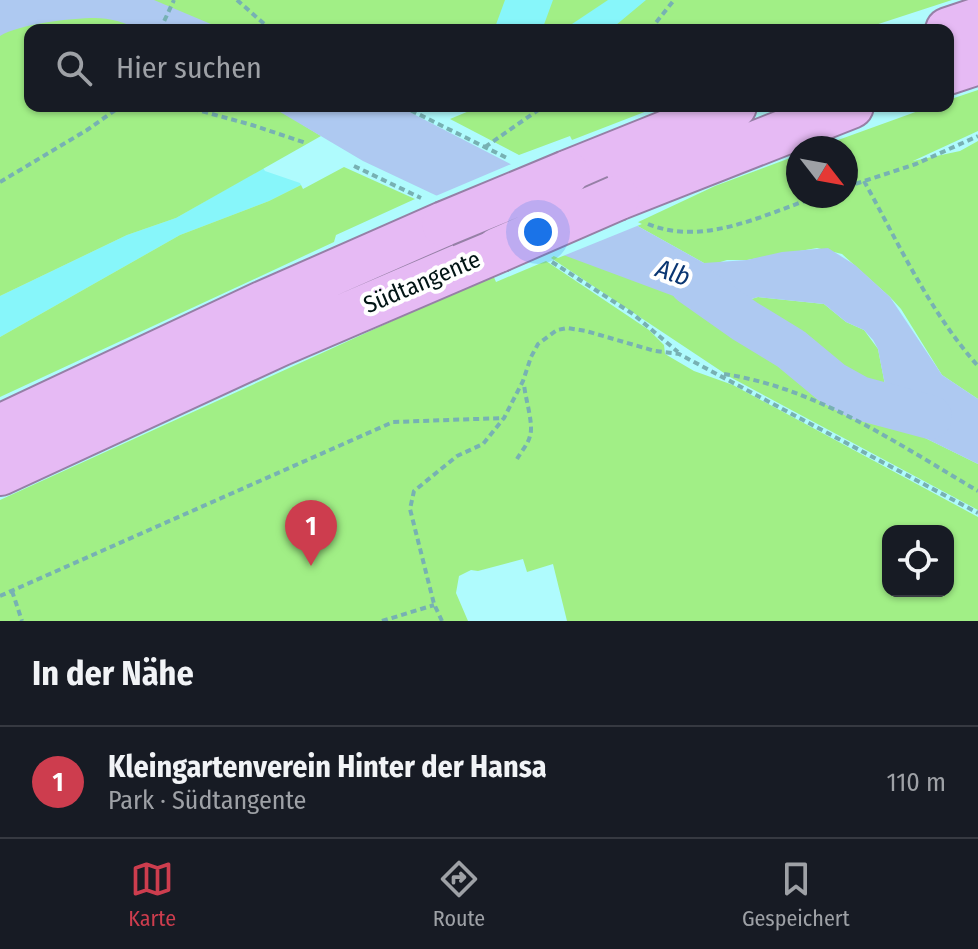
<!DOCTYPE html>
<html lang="de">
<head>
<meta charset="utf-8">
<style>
  body { margin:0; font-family:"Fira Sans Condensed",sans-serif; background:#20242c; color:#f1f3f6 }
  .controls { position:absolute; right:24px; bottom:24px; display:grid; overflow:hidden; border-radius:16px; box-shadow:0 2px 6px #0004 }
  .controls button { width:72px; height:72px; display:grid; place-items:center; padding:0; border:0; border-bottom:2px solid #363941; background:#171b24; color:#f1f3f6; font:40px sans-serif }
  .compass { position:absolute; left:786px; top:136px; width:72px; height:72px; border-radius:50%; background:#171b24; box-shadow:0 2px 6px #0004; rotate:121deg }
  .you { position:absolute; left:538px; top:232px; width:28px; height:28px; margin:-20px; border:6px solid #fff; border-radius:50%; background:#1a73e8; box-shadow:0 0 0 12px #1a73e833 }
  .badge { display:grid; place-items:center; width:52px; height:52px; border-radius:50%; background:#cd3d4e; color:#fff; font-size:26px; font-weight:700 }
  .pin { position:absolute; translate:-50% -66px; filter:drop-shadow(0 2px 4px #0008) }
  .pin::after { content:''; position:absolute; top:42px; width:28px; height:24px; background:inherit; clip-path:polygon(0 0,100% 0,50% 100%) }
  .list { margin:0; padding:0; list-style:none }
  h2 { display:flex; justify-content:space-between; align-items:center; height:104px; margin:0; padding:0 32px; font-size:34px }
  h2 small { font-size:26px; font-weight:400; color:#9ea1a6 }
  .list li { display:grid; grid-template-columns:52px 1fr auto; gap:24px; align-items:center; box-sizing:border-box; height:112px; padding:0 32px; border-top:2px solid #363941 }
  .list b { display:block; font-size:30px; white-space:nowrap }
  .list p { margin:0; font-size:26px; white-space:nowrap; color:#9ea1a6 }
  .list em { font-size:26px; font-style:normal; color:#9ea1a6 }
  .icon { flex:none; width:44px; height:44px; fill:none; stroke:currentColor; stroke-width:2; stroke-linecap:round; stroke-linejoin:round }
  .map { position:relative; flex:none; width:978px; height:621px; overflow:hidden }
  .search { position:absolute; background:#171b24; box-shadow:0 2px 6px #0004; left:24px; right:24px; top:24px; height:88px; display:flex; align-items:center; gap:20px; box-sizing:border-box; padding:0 28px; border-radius:16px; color:#9ea1a6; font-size:30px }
  .sheet { height:216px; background:#171b24 }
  nav { display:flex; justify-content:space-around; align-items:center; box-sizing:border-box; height:112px; border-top:2px solid #363941; background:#171b24; font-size:22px; color:#9ea1a6 }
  nav a { display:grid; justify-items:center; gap:4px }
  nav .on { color:#cd3d4e }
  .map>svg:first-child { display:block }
</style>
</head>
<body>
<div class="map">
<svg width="978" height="621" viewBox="0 0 978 621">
  <rect width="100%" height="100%" fill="#affbfd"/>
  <path fill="#87f6fa" d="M 461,0 L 654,0 L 621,30 L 490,30 Z
    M 263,168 L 265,171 L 300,183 L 301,185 L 269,201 L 180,235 L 0,337 L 0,296 L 127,235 L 176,218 Z"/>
  <path fill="#a1ef86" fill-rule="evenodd" d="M 0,0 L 505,0 L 494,30 L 30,30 L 30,106 L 321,106 L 303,125 L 321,136 L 176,218 L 127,235 L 0,296 Z
    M 553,0 L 608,0 L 563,30 L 542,30 Z
    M 646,0 L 952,0 L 860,30 L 610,30 Z
    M 978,90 L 978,131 L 913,161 L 960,151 L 978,141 L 978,399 L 942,375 L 901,309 L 890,297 L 842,254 L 817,248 L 747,260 L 727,260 L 714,264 L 704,263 L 634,224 L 715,186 L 798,155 L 798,196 L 846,196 L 846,148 L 816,148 L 932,106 L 948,106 L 948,100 Z
    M 481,106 L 660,106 L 572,140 L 570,136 L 519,155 L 450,119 Z
    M 344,167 L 415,199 L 336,235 L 334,242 L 0,397 L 0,337 L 180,235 L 269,201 L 301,185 L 303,189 Z
    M 558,253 L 745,301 L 758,297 L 824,304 L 846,322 L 864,330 L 878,349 L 885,385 L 884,397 L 875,402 L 873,408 L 921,436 L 978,464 L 978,510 L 730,377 L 551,258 Z
    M 546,261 L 649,330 L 664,345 L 665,354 L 694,371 L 733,385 L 978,517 L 978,621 L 567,621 L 553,564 L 527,572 L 523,559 L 478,571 L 471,570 L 459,576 L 456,593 L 468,621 L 0,621 L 0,500 L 493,275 L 496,282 ZM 888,531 L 948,531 L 948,591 L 888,591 Z"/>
  <path fill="#aec9f1" d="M 0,0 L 154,0 L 225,30 L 138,30 C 126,22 109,18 95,18 C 71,18 19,24 0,36 Z
    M 270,106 L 398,106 L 532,175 L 634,224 L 704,263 L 747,260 L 782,252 L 828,248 L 855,265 L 890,297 L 942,375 L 978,399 L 978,464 L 921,436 L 873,408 L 875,402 L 884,397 L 885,385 L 878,349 L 873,340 L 864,330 L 846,322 L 824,304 L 758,297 L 725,307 L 695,304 L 558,253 L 363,161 Z"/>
  <path fill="#affbfd" d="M 516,162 L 533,172 L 642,224 L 558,258 L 431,198 Z"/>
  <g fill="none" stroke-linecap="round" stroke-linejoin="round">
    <path stroke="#aec9f1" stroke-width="44" d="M 691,283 L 745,321 L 791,349 L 832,383 L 859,398 L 930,417"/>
    <defs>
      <path id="highway" d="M 948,30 L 978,20
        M 948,72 L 978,62
        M 567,173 L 734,106
        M 617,198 L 851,106
        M 0,427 L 262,304 L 444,224
        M 0,473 L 279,344 L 498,250"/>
    </defs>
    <use href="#highway" stroke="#9680a6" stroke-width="48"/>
    <path stroke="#77b1b3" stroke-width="4" stroke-dasharray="6 4" stroke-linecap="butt" d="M 237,0 L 271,30
      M 160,30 L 174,0
      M 650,30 L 674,0
      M 183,106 L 252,125 L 306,143
      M 402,106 L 509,159
      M 485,147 L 544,106
      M 354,166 L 421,198
      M 864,181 C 899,244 929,311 978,366
      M 0,182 L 87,130 L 121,106
      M 846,187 L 916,164 L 978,136
      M 648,224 C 704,247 765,214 819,196
      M 552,262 L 633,314 L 678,352
      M 724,374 C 817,388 898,444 978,491
      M 517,459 C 521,452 528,444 530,436 C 534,424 525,398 524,384
      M 12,591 L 22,621
      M 0,596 L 393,422 L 504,418
      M 382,621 L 434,605
      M 442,621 L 434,604 L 410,509 L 414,491 L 457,456 L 483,444 L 504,418 L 523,381 L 531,357 L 538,344 L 557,330 L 567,328 L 586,331 L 655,351 L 679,354 L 978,513"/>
    <use href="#highway" stroke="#e6baf4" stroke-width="44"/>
    <defs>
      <path id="highway-bridge" d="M 444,224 L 567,173
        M 498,250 L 617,198"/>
    </defs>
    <use href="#highway-bridge" stroke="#9680a6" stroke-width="48" stroke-linecap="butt"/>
    <use href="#highway-bridge" stroke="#e6baf4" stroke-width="44"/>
  </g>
  <g text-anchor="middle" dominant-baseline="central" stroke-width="8" stroke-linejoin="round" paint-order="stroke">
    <g font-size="24" fill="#011414" stroke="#fff">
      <text transform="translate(422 282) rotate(-23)">Südtangente</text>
    </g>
    <g font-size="26" font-style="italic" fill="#0a3672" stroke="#fff">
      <text transform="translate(673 273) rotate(18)">Alb</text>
    </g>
  </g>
</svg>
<div class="controls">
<button><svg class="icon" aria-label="locate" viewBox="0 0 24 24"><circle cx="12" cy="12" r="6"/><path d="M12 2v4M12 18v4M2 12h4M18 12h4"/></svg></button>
</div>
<svg class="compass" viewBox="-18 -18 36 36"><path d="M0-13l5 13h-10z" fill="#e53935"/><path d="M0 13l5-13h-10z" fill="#9ea1a6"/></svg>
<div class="you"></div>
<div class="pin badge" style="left:311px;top:566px">1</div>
<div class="search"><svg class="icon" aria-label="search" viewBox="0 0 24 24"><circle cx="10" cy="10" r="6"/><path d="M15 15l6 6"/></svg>Hier suchen</div>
</div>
<section class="sheet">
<h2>In der Nähe<small></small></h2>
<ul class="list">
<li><span class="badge">1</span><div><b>Kleingartenverein Hinter der Hansa</b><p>Park · Südtangente</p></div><em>110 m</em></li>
</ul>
</section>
<nav>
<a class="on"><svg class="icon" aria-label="map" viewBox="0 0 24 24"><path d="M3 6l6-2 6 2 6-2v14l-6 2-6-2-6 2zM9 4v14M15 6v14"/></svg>Karte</a>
<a><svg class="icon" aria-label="directions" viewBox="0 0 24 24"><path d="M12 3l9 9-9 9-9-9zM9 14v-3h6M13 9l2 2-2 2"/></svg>Route</a>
<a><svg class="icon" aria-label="saved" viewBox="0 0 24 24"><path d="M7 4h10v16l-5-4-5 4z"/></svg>Gespeichert</a>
</nav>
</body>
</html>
